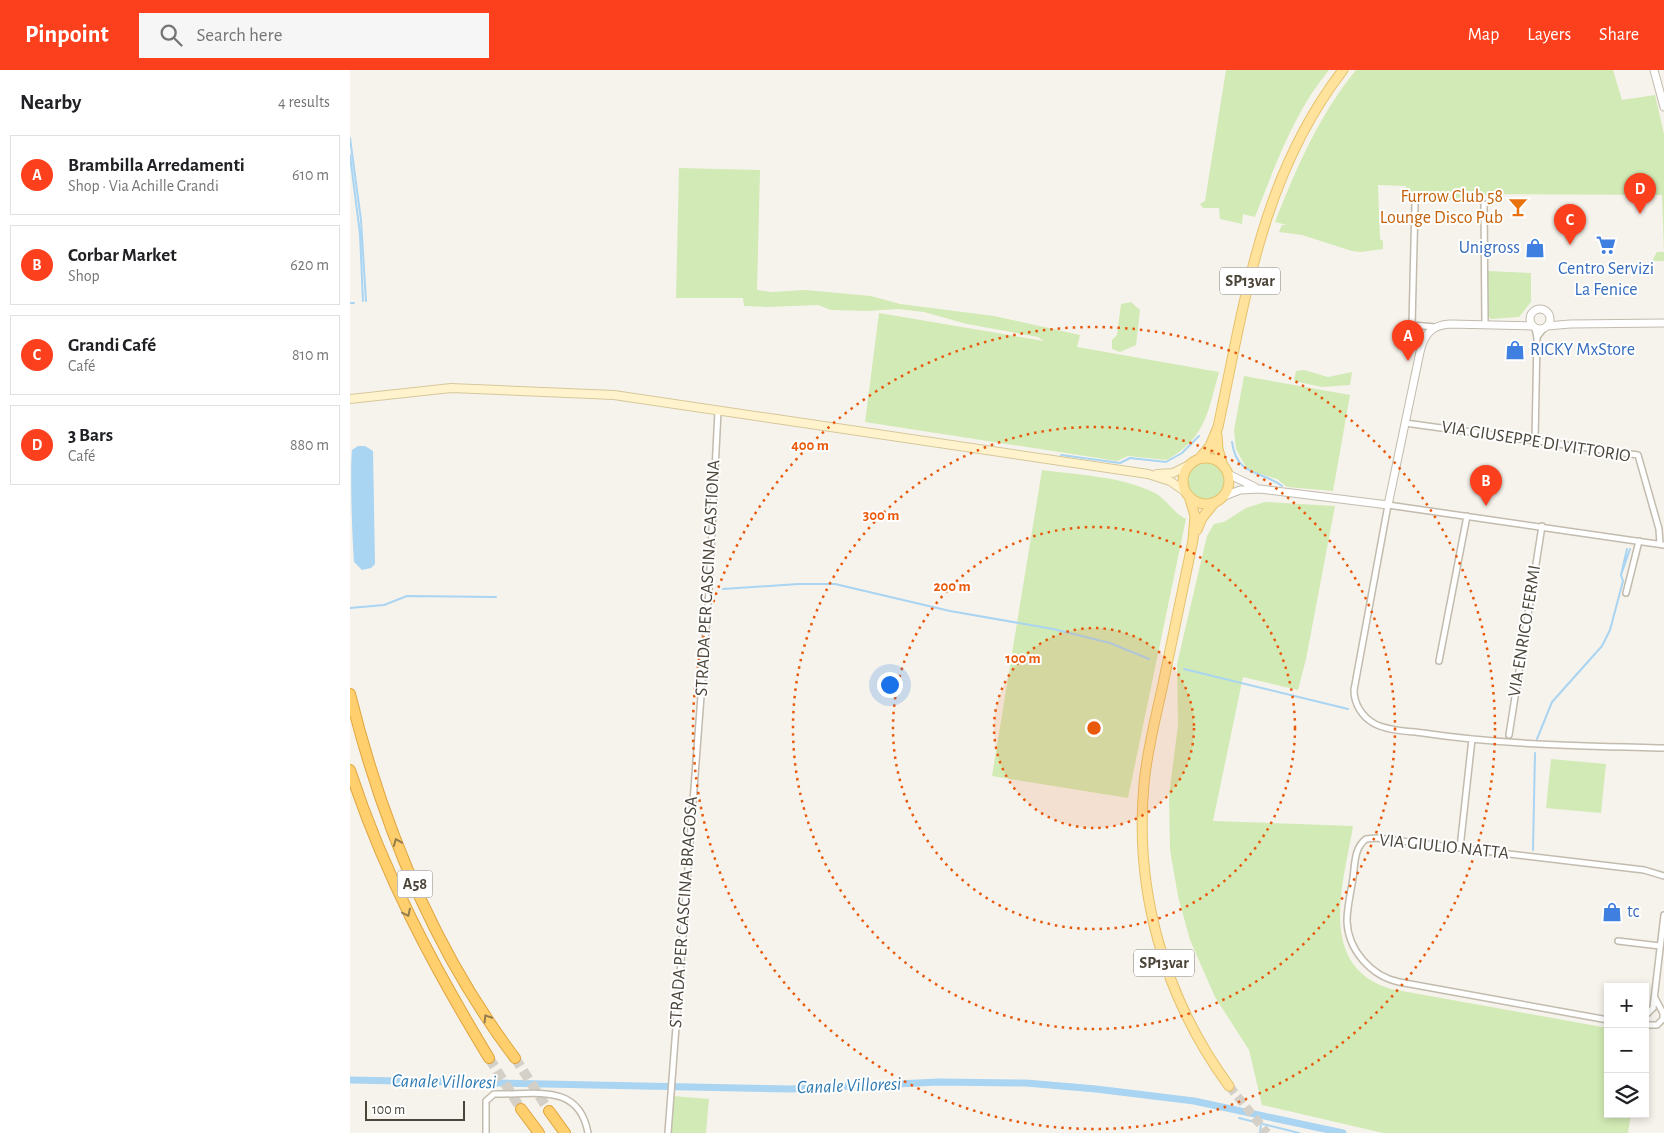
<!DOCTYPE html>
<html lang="en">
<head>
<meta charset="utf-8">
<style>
  body { margin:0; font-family:"Alegreya Sans",sans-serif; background:#f6f6f6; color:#202124 }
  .controls { position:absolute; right:15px; bottom:15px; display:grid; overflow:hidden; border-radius:0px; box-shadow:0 2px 8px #0003 }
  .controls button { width:45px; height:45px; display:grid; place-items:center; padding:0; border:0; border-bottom:1px solid #e0e0e0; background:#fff; color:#202124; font:25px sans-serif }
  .scale { position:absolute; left:15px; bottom:12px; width:100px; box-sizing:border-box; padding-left:5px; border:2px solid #4b4439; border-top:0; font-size:14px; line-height:18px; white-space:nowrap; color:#4b4439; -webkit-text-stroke:4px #fff; paint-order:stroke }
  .you { position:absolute; left:539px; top:614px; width:18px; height:18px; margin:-12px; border:4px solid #fff; border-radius:50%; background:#1a73e8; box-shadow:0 0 0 8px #1a73e833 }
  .badge { display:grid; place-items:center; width:32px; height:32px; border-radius:50%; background:#fc3f1d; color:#fff; font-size:16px; font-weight:700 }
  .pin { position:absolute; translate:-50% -41px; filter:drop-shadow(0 1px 2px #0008) }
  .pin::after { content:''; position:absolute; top:26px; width:18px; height:15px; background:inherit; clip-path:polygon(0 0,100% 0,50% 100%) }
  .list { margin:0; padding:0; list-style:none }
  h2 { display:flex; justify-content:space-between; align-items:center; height:65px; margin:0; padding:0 20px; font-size:21px }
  h2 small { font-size:16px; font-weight:400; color:#757577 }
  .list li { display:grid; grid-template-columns:32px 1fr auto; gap:15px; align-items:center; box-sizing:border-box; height:80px; margin:0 10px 10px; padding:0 10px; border:1px solid #e0e0e0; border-radius:0px }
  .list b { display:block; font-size:19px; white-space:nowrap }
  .list p { margin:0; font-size:16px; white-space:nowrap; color:#757577 }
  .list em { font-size:16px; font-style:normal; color:#757577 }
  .icon { flex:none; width:28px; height:28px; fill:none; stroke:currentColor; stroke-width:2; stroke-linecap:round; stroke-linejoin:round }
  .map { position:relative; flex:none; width:1314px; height:1063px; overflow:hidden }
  header { display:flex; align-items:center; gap:30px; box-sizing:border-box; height:70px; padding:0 25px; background:#fc3f1d; color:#fff }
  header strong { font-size:24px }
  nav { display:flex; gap:28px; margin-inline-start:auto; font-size:18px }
  .search { width:350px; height:45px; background:#f6f6f6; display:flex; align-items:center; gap:12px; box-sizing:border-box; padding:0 18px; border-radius:0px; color:#757577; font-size:19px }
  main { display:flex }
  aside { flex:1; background:#fff }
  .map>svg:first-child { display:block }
</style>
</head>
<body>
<header>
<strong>Pinpoint</strong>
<div class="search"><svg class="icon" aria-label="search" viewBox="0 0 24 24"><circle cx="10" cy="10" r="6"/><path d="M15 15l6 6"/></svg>Search here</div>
<nav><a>Map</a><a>Layers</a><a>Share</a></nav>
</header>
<main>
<aside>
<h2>Nearby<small>4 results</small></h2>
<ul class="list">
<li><span class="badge">A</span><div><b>Brambilla Arredamenti</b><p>Shop · Via Achille Grandi</p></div><em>610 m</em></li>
<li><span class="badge">B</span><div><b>Corbar Market</b><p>Shop</p></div><em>620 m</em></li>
<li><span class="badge">C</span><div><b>Grandi Café</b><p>Café</p></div><em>810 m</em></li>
<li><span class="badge">D</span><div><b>3 Bars</b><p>Café</p></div><em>880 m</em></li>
</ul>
</aside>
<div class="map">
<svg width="1314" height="1063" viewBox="0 0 1314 1063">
  <rect width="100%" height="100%" fill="#f6f3ec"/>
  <path fill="#d2eab5" d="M 876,0 L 979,0 C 944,42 925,96 905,147 L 893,144 L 892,154 L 870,149 L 869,138 L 853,138 L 850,134 L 855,131 Z
    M 1006,0 L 1263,0 L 1272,30 L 1305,25 L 1314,64 L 1314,191 L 1302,191 L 1307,182 L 1314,182 L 1312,125 L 1137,124 L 1130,130 L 1055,129 L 1056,116 L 1028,115 L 1030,169 L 1033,171 L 1033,179 L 1011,182 L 1002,181 L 952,165 L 929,162 L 932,155 L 937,155 L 925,152 C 946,99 969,45 1006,0 Z
    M 329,98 L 410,100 L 407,220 L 422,222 L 455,220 L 521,226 L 550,234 L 644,246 L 730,265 L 727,277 L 869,302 C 858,341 856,368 817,390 L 778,386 L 767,391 L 515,352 L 529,243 L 694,271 L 688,267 L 617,254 L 574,242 L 548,239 L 517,241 L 481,240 L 468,235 L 417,237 L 394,236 L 393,228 L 326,228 Z
    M 1138,201 L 1181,203 L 1181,232 L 1169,247 L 1141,249 L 1138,246 Z
    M 781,232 L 790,240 L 786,275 L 770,282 L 762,279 L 762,270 L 767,265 L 771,234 Z
    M 954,300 L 978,307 L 1002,302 L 1000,315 L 972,317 L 944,311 L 946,301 Z
    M 894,306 L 1000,325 L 983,421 L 937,417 L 927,409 L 907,403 L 896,397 L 886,379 L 884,360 Z
    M837 411a19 19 0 1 1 38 0a19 19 0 1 1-38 0Z
    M 692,400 C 728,405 769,406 803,422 C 816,428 823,443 836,449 L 778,728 L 642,706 Z
    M 915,432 L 985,436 L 956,589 L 948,620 L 893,607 L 863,751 L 1003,756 C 994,812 965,896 1041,919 L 1258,958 L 1258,1044 L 1281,1044 L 1278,1063 L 1033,1063 L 912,1035 L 899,980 L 865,927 L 840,870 L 828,826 L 820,780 L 819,725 L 828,655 L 827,594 L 857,466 L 864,454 L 874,452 L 896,438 Z
    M 1201,689 L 1256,694 L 1251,743 L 1196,738 Z
    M 323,1026 L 359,1029 L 356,1063 L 320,1063 Z"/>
  <path fill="#a9d4f2" d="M 8,376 L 15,376 L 23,381 L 25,494 L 21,498 L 12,500 L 4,492 C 2,464 0,403 2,380 Z"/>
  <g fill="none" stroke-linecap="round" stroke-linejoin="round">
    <path stroke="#a9d4f2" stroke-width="2" d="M 0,68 L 11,150 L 16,231
      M 0,85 L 10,164 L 13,231
      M 0,233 L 4,233
      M 882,372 C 887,408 912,400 932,416
      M 711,385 L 770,393 L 780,388 L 816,392 L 832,383 L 849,366
      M 1271,505 L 1277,479
      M 373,519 L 448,514 L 485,514 L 600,541 L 703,559 L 760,573 L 799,589
      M 0,538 L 34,535 L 57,526 L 146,527
      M 834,599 L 998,639
      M 1187,669 L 1202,632 L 1252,576 L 1260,560 L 1273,511 L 1271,505 L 1280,479
      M 1183,780 L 1185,683
      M 889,1048 L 949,1063
      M 910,1063 L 911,1053"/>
    <path stroke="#a9d4f2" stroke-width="7" d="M 0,1010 L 441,1019 L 589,1012 L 676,1013 L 746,1019 L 844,1031 L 993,1063"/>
    <path stroke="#d4d0c8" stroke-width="9" stroke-dasharray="9 4.5" stroke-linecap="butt" d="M 879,1016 L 917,1063"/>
    <path stroke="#d4d0c8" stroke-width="10" stroke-dasharray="10 5" stroke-linecap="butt" d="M 139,988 L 171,1039
      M 165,988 L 199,1041"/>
    <defs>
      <path id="minor" d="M 1065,134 L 1062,255 L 1085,257
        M 1134,134 L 1135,253
        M 1187,267 L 1194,258
        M 1055,353 L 1288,385 L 1309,459 L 1310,474
        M 1185,371 L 1187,268 L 1185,258
        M 1314,475 L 1038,435 L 1004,620 C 1004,634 1012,647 1025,654 C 1039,661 1058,661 1073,663 C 1153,675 1234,676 1314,678
        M 1276,523 L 1289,471
        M 1089,591 L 1117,446
        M 1159,665 L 1192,456
        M 1110,778 L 1122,669
        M 1268,871 L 1310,876
        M 1303,938 L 1314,845
        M 1295,946 L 1303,938
        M 1258,950 L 1049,912 C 1021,906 998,880 997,851 C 997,837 1001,822 1003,808 C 1005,794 1004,778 1016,769 L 1026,768 L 1294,800 L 1314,806
        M 1295,955 L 1307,955 L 1313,949 L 1313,943 L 1305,928
        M 136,1063 L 136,1031 L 144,1024 C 184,1025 229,1012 238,1063
        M 318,1063 L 359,520 L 368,341"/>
      <path id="tertiary" d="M 1304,0 L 1314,37
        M1180 249a10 10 0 1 1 20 0a10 10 0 1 1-20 0Z
        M 1197,256 L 1220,254 L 1314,253
        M 878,404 L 905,417
        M 872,427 L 890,420 L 910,419 L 1038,435 L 1070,282 C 1074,264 1082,255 1100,254 L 1183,256"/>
      <path id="secondary" d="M 0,329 L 101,318 L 264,325 L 798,404 L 820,411 L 836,422
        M 807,404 L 823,403 L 841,394"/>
      <path id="primary" d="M 867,365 L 868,379 L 873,396
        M833 411a23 23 0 1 1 46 0a23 23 0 1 1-46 0Z
        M 849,389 L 860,376 L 868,357 C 895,231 911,106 993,0
        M 839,426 L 845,446 L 843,470 C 833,518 823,566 813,614 C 806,647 797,680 794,714 C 784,822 815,929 879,1016
        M 847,460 L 852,448 L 865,432"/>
      <path id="motorway" d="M 0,624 C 32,753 84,881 165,988
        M 0,700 C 34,804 83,896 139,988
        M 171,1039 L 189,1063
        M 199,1041 L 215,1063"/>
    </defs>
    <use href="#minor" stroke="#c2bbae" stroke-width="8"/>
    <use href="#tertiary" stroke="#c2bbae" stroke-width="9"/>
    <use href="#secondary" stroke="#d6c79b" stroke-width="10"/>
    <use href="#primary" stroke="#e6c16a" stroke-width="11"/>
    <use href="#motorway" stroke="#e0a43c" stroke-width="12"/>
    <use href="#minor" stroke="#fff" stroke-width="5"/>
    <use href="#tertiary" stroke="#fff" stroke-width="7"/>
    <use href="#secondary" stroke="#fff3cd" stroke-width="8"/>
    <use href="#primary" stroke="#ffe39c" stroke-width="9"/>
    <use href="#motorway" stroke="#ffcf6e" stroke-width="10"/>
  </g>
  <defs><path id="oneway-chevron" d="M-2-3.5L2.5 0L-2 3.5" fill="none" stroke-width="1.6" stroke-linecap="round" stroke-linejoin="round" transform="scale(1.25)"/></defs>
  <g stroke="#937c4e">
    <use href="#oneway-chevron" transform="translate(47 772) rotate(-112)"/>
    <use href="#oneway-chevron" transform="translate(57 843) rotate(64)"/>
    <use href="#oneway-chevron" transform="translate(137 948) rotate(-122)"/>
  </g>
  <circle cx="744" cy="658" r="100" fill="#e8590c" fill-opacity=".12"/>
  <g fill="none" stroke="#e8590c" stroke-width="2.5" stroke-dasharray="2.5 5">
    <circle cx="744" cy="658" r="100"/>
    <circle cx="744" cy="658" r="201"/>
    <circle cx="744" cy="658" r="301"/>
    <circle cx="744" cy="658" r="401"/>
  </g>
  <defs>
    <symbol id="bar-bare" viewBox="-9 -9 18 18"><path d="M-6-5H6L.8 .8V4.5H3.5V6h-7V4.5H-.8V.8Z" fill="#e8710a" stroke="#fff" stroke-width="2.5" paint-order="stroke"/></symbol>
    <symbol id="supermarket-bare" viewBox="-9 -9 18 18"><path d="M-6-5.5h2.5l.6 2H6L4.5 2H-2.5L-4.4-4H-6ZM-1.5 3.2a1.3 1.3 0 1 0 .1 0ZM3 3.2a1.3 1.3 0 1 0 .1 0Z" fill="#3f7fe0" stroke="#fff" stroke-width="2.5" paint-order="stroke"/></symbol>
    <symbol id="shop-bare" viewBox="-9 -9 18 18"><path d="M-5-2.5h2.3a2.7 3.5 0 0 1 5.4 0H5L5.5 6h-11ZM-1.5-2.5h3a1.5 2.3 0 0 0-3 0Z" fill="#3f7fe0" stroke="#fff" stroke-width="2.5" paint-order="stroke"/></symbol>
  </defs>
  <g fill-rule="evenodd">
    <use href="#bar-bare" x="1154" y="123" width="28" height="28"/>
    <use href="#supermarket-bare" x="1242" y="161" width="28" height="28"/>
    <use href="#shop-bare" x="1171" y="164" width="28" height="28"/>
    <use href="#shop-bare" x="1151" y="266" width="28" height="28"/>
    <use href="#shop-bare" x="1248" y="828" width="28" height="28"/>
  </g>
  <g text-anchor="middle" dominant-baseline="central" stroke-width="4" stroke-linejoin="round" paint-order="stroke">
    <g fill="#fff" stroke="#817c74" stroke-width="1">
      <rect x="870" y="197.5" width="60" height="27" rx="4"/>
      <rect x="47.5" y="800.5" width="35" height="27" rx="4"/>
      <rect x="784" y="879.5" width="60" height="27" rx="4"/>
    </g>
    <g font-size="16" font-weight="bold" fill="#4b4439">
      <text x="900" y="211">SP13var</text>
      <text x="65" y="814">A58</text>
      <text x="814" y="893">SP13var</text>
    </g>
    <g font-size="18" fill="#c56008" stroke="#fff" text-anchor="end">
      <text x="1153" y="127">Furrow Club 58<tspan x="1153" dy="21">Lounge Disco Pub</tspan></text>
    </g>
    <g font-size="18" fill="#366cbe" stroke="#fff" text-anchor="start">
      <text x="1170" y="178" text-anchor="end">Unigross</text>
      <text x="1256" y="199" text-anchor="middle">Centro Servizi<tspan x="1256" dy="21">La Fenice</tspan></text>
      <text x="1180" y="280">RICKY MxStore</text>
      <text x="1277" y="842">tc</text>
    </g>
    <g font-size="18" fill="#4b4439" stroke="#fff">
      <text transform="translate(1186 372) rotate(9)">VIA GIUSEPPE DI VITTORIO</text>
      <text transform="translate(358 508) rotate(-87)">STRADA PER CASCINA CASTIONA</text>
      <text transform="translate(1175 561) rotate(-81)">VIA ENRICO FERMI</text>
      <text transform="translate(1094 777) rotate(6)">VIA GIULIO NATTA</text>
      <text transform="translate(334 842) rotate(-86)">STRADA PER CASCINA BRAGOSA</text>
    </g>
    <g font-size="19" font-style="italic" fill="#2e7ab2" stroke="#fff">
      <text transform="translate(94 1012) rotate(1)">Canale Villoresi</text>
      <text transform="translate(499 1016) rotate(-2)">Canale Villoresi</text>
    </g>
  </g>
  <circle cx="744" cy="658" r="8" fill="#e8590c" stroke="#fff" stroke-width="2.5"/>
  <g font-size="15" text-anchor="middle" font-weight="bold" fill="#e8590c" stroke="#fff" stroke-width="4" stroke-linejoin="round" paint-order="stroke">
    <text x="460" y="380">400 m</text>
    <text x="531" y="450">300 m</text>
    <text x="602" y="521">200 m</text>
    <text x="673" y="593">100 m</text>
  </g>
</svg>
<div class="controls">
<button>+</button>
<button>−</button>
<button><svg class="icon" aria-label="layers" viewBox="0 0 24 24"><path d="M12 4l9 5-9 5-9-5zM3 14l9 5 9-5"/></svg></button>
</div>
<div class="scale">100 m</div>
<div class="you"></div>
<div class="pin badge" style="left:1058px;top:291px">A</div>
<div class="pin badge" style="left:1136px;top:436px">B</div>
<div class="pin badge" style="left:1220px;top:175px">C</div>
<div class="pin badge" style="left:1290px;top:144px">D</div>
</div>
</main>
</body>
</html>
